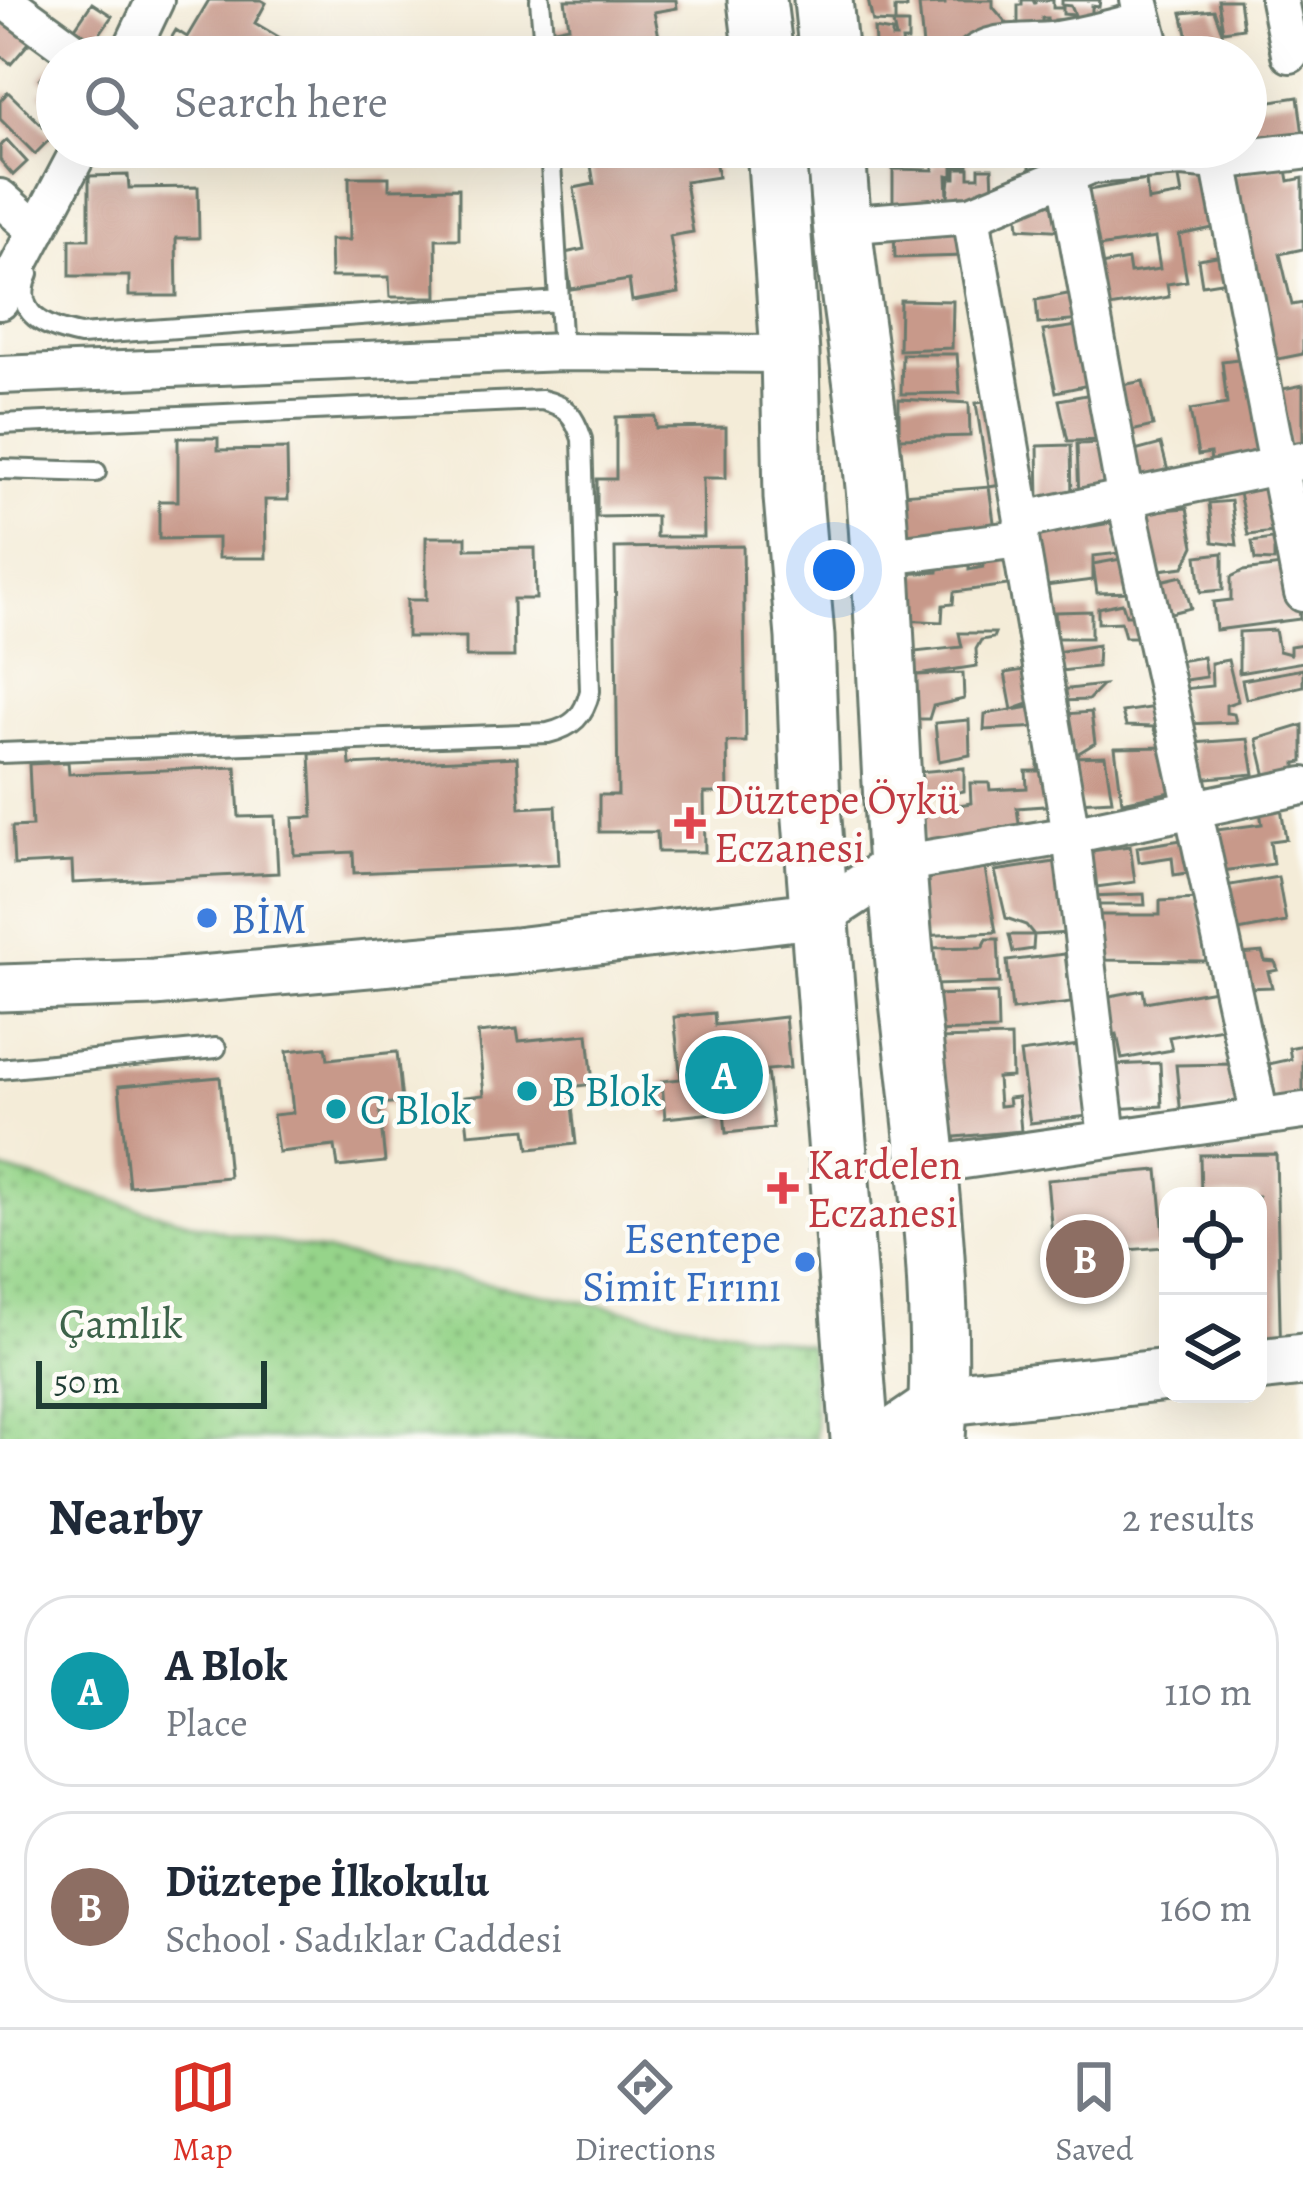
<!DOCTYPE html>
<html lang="en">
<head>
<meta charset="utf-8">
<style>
  body { margin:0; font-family:Alegreya,serif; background:#f2f2f3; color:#1f2937 }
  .controls { position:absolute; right:36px; bottom:36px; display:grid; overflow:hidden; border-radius:24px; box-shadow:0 12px 48px #0002 }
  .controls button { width:108px; height:108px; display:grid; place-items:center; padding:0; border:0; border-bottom:3px solid #e0e1e3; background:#fff; color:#1f2937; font:60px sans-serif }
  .scale { position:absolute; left:36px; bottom:30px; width:231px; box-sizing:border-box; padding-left:12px; border:6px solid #1f3d34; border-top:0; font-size:33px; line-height:42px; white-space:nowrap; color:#1f3d34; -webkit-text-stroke:9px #fdfcf7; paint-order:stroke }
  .you { position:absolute; left:834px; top:570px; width:42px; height:42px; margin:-30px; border:9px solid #fff; border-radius:50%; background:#1a73e8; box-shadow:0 0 0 18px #1a73e833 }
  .badge { display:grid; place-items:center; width:78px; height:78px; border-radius:50%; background:#d93025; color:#fff; font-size:39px; font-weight:700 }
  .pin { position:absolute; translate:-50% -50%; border:6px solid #fff; box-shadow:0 3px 12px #0006 }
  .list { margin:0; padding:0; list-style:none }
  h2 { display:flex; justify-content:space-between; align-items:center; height:156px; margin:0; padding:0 48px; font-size:51px }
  h2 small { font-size:39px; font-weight:400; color:#747a83 }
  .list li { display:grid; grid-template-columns:78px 1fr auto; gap:36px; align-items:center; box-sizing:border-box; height:192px; margin:0 24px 24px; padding:0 24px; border:3px solid #e0e1e3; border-radius:48px }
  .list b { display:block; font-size:45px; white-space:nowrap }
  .list p { margin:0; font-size:39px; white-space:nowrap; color:#747a83 }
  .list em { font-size:39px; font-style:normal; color:#747a83 }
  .icon { flex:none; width:66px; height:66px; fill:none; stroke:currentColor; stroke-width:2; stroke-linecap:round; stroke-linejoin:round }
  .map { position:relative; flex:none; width:1303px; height:1439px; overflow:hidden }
  .search { position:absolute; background:#fff; box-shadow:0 12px 48px #0002; left:36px; right:36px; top:36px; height:132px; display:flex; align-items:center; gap:30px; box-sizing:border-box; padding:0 42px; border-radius:66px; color:#747a83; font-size:45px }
  .sheet { height:588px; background:#fff }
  nav { display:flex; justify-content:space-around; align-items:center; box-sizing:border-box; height:168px; border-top:3px solid #e0e1e3; background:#fff; font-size:33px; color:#747a83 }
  nav a { display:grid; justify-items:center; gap:6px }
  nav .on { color:#d93025 }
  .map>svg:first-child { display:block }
</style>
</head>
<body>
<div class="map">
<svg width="1303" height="1439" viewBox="0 0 1303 1439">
  <defs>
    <pattern id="park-dots" width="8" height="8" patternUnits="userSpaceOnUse" patternTransform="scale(3)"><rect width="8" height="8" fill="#96d48a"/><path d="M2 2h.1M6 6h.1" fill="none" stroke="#7aad72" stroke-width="1.8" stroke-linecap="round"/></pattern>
  </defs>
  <rect width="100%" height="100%" fill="#fdfcf7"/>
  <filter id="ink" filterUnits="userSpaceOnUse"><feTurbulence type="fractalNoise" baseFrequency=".00833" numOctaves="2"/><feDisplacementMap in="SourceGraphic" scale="24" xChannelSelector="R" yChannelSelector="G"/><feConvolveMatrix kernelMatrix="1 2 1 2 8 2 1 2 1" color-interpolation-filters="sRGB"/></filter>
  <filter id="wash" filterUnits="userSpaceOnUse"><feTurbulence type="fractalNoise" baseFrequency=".004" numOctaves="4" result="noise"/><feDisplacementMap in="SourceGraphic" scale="48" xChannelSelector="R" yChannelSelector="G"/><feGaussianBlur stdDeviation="2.7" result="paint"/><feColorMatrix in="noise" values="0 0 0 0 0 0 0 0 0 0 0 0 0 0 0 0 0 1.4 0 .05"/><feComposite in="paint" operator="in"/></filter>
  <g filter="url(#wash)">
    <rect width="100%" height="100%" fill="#f4ecd8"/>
    <path fill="url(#park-dots)" stroke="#5a885f" stroke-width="3" d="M 0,1169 L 228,1233 L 810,1346 L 816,1439 L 0,1439 Z"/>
    <g id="blocks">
      <path fill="#c8998a" d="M 209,0 L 261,0 L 266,3 L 255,23 L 304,52 L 301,57 L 160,57 L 176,30 L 187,37 Z
        M 565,0 L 676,0 L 677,8 L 654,12 L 663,57 L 555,57 L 550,30 L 569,26 Z
        M 868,0 L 907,0 L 907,8 L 895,8 L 895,23 L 873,22 Z
        M 945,0 L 993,0 L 993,7 L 1010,27 L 971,54 L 924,57 L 919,5 L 945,4 Z
        M 1022,0 L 1033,0 L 1035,4 L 1035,0 L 1053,0 L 1053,8 L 1063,8 L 1063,14 L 1075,15 L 1071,6 L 1062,5 L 1062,0 L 1100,0 L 1099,7 L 1092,6 L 1092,19 L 1064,27 L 1064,20 L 1055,20 L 1055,26 L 1047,26 L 1047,18 L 1042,18 L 1042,34 L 1018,34 L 1018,5 L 1022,5 Z
        M 1218,0 L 1239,0 L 1243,28 L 1223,31 Z
        M 92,3 L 112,16 L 94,42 L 75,28 Z
        M 1214,10 L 1222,32 L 1222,43 L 1212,44 L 1215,57 L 1171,57 L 1169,45 L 1188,38 L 1182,13 Z
        M 0,16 L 34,37 L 11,64 L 0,55 Z
        M 893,24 L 908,24 L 908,41 L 902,41 L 904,57 L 876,57 L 874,29 L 892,32 L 892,38 L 896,38 Z
        M 57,59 L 57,93 L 50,102 L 40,94 L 47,85 L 40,79 Z
        M 8,92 L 53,136 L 35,154 L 0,119 L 0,101 Z
        M 1298,97 L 1303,135 L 1249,142 L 1246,105 Z
        M 7,140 L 27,162 L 13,175 L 0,160 L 0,146 Z
        M 588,147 L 713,147 L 718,177 L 685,182 L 693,232 L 670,236 L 679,293 L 632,301 L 629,280 L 571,289 L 565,253 L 584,249 L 574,188 L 594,184 Z
        M 1036,147 L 1111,147 L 1057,156 L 1057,168 L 1030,168 L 1030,150 Z
        M 968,149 L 968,165 L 953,166 L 953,176 L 947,175 L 948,197 L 950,178 L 956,178 L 956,168 L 969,168 L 969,177 L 979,177 L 979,168 L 992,168 L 993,191 L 982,196 L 960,196 L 960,211 L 893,210 L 893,169 L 933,170 L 933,164 L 947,163 L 948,158 L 962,159 L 963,150 Z
        M 1286,164 L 1289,181 L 1303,178 L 1303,249 L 1280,254 L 1292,305 L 1303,303 L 1303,354 L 1273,360 L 1231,175 Z
        M 1211,167 L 1222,226 L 1179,235 L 1187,281 L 1167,284 L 1169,297 L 1097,309 L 1090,267 L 1128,260 L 1130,273 L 1160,269 L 1155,238 L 1086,249 L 1077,192 L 1146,180 L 1148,201 L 1182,195 L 1178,173 Z
        M 128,175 L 129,188 L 198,187 L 199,238 L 176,238 L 177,296 L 129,296 L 129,276 L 70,276 L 70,239 L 89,239 L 89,176 Z
        M 349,177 L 389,177 L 389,189 L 459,188 L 459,239 L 436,239 L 437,297 L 390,297 L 389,277 L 331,277 L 330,240 L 350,240 Z
        M 1057,191 L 1067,231 L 1019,228 L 1017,206 Z
        M 964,227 L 965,256 L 895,258 L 894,229 Z
        M 1229,254 L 1233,280 L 1202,285 L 1198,259 Z
        M 1078,292 L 1081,320 L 1038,324 L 1036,300 Z
        M 900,300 L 953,301 L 952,348 L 899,350 Z
        M 1084,325 L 1093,384 L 1056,392 L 1043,331 Z
        M 902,354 L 957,354 L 960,393 L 901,394 Z
        M 1254,357 L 1273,453 L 1211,463 L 1210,453 L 1198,455 L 1190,410 L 1227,404 L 1222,361 Z
        M 1143,381 L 1153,426 L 1123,433 L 1113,387 Z
        M 1303,385 L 1303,447 L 1289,450 L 1278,390 Z
        M 1097,393 L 1107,440 L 1068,441 L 1059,400 Z
        M 899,399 L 969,403 L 970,436 L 899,438 Z
        M 994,401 L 1007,484 L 989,487 L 976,403 Z
        M 655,416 L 656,428 L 726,427 L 726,478 L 703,478 L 704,537 L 656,537 L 656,516 L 597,517 L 597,479 L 616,479 L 616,417 Z
        M 178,438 L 218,438 L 218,450 L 287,449 L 288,500 L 265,500 L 266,558 L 218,558 L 218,538 L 159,539 L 159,501 L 178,501 Z
        M 1109,443 L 1111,497 L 1079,498 L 1077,444 Z
        M 1161,444 L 1169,475 L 1130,485 L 1135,451 Z
        M 1071,445 L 1072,499 L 1039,500 L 1038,446 Z
        M 1275,478 L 1283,531 L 1248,535 L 1238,488 L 1256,490 L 1256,479 Z
        M 989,487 L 996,536 L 906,545 L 901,494 Z
        M 1231,501 L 1237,545 L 1213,542 L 1209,503 Z
        M 1187,508 L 1194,546 L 1184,567 L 1150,571 L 1138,512 Z
        M 1117,522 L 1120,553 L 1093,556 L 1093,564 L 1127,558 L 1133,592 L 1097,593 L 1093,564 L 1093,580 L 1045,586 L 1037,535 Z
        M 426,537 L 466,537 L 466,549 L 535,548 L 536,599 L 513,599 L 514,657 L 466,657 L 466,637 L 407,637 L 407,600 L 426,600 Z
        M 1285,537 L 1288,551 L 1274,551 L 1274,561 L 1255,560 L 1252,542 Z
        M 743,546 L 746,742 L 727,742 L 728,793 L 704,793 L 705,852 L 658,852 L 657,832 L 599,832 L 599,795 L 618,795 L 615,548 Z
        M 1005,548 L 1008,585 L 954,592 L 953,604 L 943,605 L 942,622 L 903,620 L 900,574 L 938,572 L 939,563 L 969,559 L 969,570 L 983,567 L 981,551 Z
        M 1223,553 L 1223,590 L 1201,592 L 1197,556 Z
        M 1296,564 L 1300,619 L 1216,630 L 1213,602 L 1231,600 L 1231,577 L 1243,571 Z
        M 1182,576 L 1191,608 L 1159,616 L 1152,583 Z
        M 1122,603 L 1126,615 L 1137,615 L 1139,637 L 1125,637 L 1121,622 L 1098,623 L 1098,608 Z
        M 1091,611 L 1091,638 L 1057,638 L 1055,612 Z
        M 1275,630 L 1279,651 L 1290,654 L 1290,646 L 1303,644 L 1303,662 L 1239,673 L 1239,632 Z
        M 959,633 L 995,633 L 993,638 L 981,640 L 976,649 L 977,666 L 917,675 L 963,673 L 964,699 L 933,706 L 929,719 L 913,719 L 905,653 L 962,647 Z
        M 1098,645 L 1097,667 L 1051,672 L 1050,653 Z
        M 1203,657 L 1206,677 L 1179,681 L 1178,661 Z
        M 1228,660 L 1238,701 L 1226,705 L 1226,713 L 1234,714 L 1236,722 L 1186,724 L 1182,689 L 1212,686 L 1211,663 Z
        M 1031,669 L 1039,700 L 1012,710 L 1005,673 Z
        M 1303,669 L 1303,686 L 1246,699 L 1242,680 Z
        M 1103,685 L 1088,700 L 1060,701 L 1060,690 Z
        M 1038,706 L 1041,727 L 984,730 L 985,714 Z
        M 1163,706 L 1169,739 L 1158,739 L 1153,727 L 1126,726 L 1122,712 Z
        M 1091,712 L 1095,743 L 1072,757 L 1064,714 Z
        M 969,720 L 970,755 L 939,761 L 935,723 Z
        M 1303,725 L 1303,762 L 1296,763 L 1296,779 L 1268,785 L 1257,739 Z
        M 1248,739 L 1254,774 L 1197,779 L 1193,743 Z
        M 1167,747 L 1176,791 L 1122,802 L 1115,748 Z
        M 349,752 L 350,765 L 517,757 L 520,808 L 556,806 L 559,864 L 354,873 L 353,852 L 294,855 L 293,818 L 313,817 L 310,754 Z
        M 1038,754 L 1051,755 L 1057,805 L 1017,808 L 1020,831 L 925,851 L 923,811 L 971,803 L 970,783 L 989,783 L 990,790 L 1027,788 L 1026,771 L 1038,771 Z
        M 1105,756 L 1112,800 L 1077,802 L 1072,757 Z
        M 68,762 L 69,774 L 236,767 L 239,817 L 275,816 L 278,873 L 73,883 L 72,862 L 14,865 L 12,827 L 32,826 L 29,764 Z
        M 964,768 L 964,791 L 918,800 L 917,772 Z
        M 1281,808 L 1286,839 L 1270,841 L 1273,864 L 1222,871 L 1217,830 L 1262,824 L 1260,811 Z
        M 1188,839 L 1193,872 L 1174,875 L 1172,857 L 1139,862 L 1137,847 Z
        M 1130,846 L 1135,882 L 1088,888 L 1083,852 Z
        M 1055,862 L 1069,933 L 1034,935 L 1026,925 L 1006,918 L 995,871 Z
        M 985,869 L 996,932 L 920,936 L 915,879 Z
        M 1278,877 L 1286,922 L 1233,932 L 1225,886 Z
        M 1144,894 L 1145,905 L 1089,905 L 1089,896 Z
        M 1198,899 L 1210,961 L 1093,960 L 1093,915 L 1160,915 L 1160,901 Z
        M 1009,935 L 1034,935 L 1033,949 L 1013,952 Z
        M 987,939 L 998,939 L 1000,983 L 932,985 L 927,948 L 983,947 Z
        M 1262,952 L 1265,961 L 1275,962 L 1278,970 L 1268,972 L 1272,987 L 1246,988 L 1241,954 Z
        M 1065,954 L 1071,1003 L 1012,1010 L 1007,961 Z
        M 1143,990 L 1145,1002 L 1215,990 L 1222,1028 L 1169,1037 L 1172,1050 L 1122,1059 L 1117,1034 L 1105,1037 L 1099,998 Z
        M 997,993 L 998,1030 L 932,1032 L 931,995 Z
        M 714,1013 L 715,1025 L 785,1017 L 790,1068 L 767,1070 L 773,1128 L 726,1133 L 724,1112 L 665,1118 L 662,1081 L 681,1079 L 674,1017 Z
        M 517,1029 L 519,1041 L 588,1034 L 593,1084 L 570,1087 L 576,1144 L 529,1149 L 526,1129 L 468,1134 L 464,1097 L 484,1095 L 478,1033 Z
        M 1011,1037 L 1012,1077 L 997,1078 L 999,1106 L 1009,1105 L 1008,1098 L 1018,1097 L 1021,1131 L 944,1138 L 938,1039 Z
        M 1079,1045 L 1088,1116 L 1030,1123 L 1020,1053 Z
        M 1303,1045 L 1303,1095 L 1276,1101 L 1269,1064 L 1291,1059 L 1289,1048 Z
        M 326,1047 L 328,1059 L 397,1052 L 402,1102 L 379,1104 L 385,1162 L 338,1167 L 335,1146 L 278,1152 L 273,1115 L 293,1113 L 287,1051 Z
        M 1160,1063 L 1162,1106 L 1113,1109 L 1111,1065 Z
        M 1233,1064 L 1239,1104 L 1181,1116 L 1176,1065 Z
        M 220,1077 L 229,1177 L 129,1186 L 119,1086 Z
        M 1276,1154 L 1281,1363 L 1258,1364 L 1258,1196 L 1201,1196 L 1200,1155 Z
        M 1158,1170 L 1165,1247 L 1054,1256 L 1047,1180 Z"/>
    </g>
  </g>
  <g filter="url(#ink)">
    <use href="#blocks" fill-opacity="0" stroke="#6a7a6d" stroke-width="3"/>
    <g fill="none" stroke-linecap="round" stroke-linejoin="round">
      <defs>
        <path id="service" d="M 540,0 L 545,57
          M 550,147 L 562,352
          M 29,274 C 11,315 47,328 80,335 L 559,301
          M 0,424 L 542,400 C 567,406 574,415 582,439 L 590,691 C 584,716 573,727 548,733 L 0,753
          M 0,469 L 96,472
          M 0,1069 L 216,1048"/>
        <path id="minor" d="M 4,0 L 82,57
          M 1139,0 L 1154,57
          M 1279,0 L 1290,54
          M 128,57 L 155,0
          M 972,57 C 995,37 1029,45 1057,40 C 1085,35 1114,28 1143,20
          M 1219,161 L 1303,593
          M 1067,178 L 1126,500 L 1260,1117
          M 0,198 L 37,231
          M 971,215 L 1023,520 L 1020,539 L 1071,835 L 1107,1137
          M 840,225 L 971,215 L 1091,165 L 1181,158 L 1219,161 L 1303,151
          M 0,301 L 81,147
          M 0,375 L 562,352 L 790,354
          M 1023,520 L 1301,461
          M 880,557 L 1020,539
          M 898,864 L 1071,835 L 1303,786
          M 929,1165 L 1303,1111"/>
        <path id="tertiary" d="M 0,988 L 154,983 L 515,951 L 821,914 L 898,864
          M 882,1439 L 939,1400"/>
        <path id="secondary" d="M 1258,1365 L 1303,1360
          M 939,1400 L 1168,1375"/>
        <path id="primary" d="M 757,0 L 764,57
          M 823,0 L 829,57
          M 776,147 L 790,354 L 793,497 L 805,637 L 811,806 L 860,1439
          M 836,147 C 842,265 866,381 876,498 C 888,646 889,794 903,942 C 918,1105 948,1275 936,1439"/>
      </defs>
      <use href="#service" stroke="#6a7a6d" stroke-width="24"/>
      <use href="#minor" stroke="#6a7a6d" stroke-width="42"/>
      <use href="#tertiary" stroke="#6a7a6d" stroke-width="51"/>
      <use href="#secondary" stroke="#6a7a6d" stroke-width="57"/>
      <use href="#primary" stroke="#6a7a6d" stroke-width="63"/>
      <use href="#service" stroke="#fff" stroke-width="18"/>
      <use href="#minor" stroke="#fff" stroke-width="36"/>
      <use href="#tertiary" stroke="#fff" stroke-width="45"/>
      <use href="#secondary" stroke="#fff" stroke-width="51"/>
      <use href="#primary" stroke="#fff" stroke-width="57"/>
    </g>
  </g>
  <g fill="#e0444e" stroke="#fdfcf7" stroke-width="4.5">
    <path d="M684 805h12v12h12v12h-12v12h-12v-12h-12v-12h12z"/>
    <path d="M777 1170h12v12h12v12h-12v12h-12v-12h-12v-12h12z"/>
  </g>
  <g fill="#3f7fe0" stroke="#fdfcf7" stroke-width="4.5">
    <circle cx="207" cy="918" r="12"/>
    <circle cx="805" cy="1262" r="12"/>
  </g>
  <g fill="#0f9aa8" stroke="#fdfcf7" stroke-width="4.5">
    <circle cx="527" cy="1091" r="12"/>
    <circle cx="336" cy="1109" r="12"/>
  </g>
  <g text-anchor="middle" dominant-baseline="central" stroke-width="9" stroke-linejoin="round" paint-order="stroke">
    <g font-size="42" fill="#be3a42" stroke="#fdfcf7" text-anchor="start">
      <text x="714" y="799">Düztepe Öykü<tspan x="714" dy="48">Eczanesi</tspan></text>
      <text x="807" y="1164">Kardelen<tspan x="807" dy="48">Eczanesi</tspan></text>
    </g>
    <g font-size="42" fill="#366cbe" stroke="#fdfcf7" text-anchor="start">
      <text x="231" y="918">BİM</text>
      <text x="781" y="1238" text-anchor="end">Esentepe<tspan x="781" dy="48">Simit Fırını</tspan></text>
    </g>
    <g font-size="42" fill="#0d838f" stroke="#fdfcf7" text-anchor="start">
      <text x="551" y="1091">B Blok</text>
      <text x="360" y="1109">C Blok</text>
    </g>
    <g font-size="42" fill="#3d634a" stroke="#fdfcf7">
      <text x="121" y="1323">Çamlık</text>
    </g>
  </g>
</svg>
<div class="controls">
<button><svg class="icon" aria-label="locate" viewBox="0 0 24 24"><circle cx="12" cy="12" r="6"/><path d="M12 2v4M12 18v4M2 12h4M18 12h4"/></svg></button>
<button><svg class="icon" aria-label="layers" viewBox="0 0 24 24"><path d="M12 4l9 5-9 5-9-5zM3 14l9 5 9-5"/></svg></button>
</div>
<div class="scale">50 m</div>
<div class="you"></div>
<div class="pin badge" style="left:724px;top:1075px;background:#0f9aa8">A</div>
<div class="pin badge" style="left:1085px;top:1259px;background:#8d6e63">B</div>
<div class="search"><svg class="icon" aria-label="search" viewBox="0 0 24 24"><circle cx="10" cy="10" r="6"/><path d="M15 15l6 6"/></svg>Search here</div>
</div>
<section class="sheet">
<h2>Nearby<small>2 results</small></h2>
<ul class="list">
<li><span class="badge" style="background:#0f9aa8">A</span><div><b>A Blok</b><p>Place</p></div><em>110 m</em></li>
<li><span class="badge" style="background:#8d6e63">B</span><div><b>Düztepe İlkokulu</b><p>School · Sadıklar Caddesi</p></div><em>160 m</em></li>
</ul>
</section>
<nav>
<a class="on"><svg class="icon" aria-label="map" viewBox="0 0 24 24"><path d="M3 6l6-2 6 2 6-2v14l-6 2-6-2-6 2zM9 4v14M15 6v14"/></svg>Map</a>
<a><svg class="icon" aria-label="directions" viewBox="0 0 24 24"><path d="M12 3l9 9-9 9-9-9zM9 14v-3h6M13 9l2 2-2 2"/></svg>Directions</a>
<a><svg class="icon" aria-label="saved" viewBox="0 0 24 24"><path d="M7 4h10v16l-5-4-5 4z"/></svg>Saved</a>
</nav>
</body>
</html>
